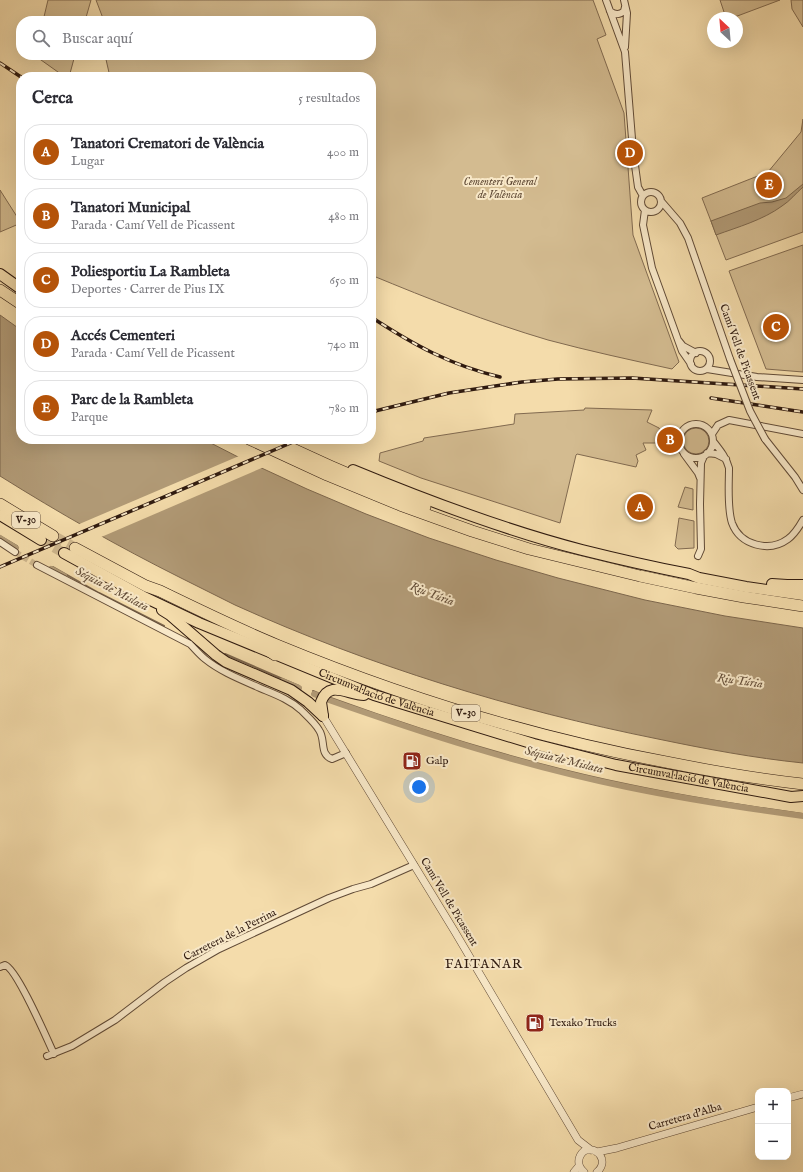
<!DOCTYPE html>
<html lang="es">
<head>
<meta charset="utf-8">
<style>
  body { margin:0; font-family:"IM FELL English",serif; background:#f2f2f3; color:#2b2b33 }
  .controls { position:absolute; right:12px; bottom:12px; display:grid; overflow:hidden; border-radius:8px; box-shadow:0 4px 16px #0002 }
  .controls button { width:36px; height:36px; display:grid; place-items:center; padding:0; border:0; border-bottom:1px solid #e1e1e2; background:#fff; color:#2b2b33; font:20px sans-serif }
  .compass { position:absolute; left:707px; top:12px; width:36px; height:36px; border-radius:50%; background:#fff; box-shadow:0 4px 16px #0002; rotate:334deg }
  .you { position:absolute; left:419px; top:787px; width:14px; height:14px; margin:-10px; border:3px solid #fff; border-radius:50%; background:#1a73e8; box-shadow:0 0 0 6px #1a73e833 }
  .badge { display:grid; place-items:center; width:26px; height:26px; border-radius:50%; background:#b45309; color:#fff; font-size:13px; font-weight:700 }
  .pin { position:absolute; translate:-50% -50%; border:2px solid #fff; box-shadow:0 1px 4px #0006 }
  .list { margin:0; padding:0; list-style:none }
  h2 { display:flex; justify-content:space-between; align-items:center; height:52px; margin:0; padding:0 16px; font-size:17px }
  h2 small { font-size:13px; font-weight:400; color:#7c7c81 }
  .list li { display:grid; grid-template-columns:26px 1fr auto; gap:12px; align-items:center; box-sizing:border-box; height:56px; margin:0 8px 8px; padding:0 8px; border:1px solid #e1e1e2; border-radius:16px }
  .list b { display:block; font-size:15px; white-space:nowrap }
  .list p { margin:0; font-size:13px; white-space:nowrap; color:#7c7c81 }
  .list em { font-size:13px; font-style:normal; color:#7c7c81 }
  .icon { flex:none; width:22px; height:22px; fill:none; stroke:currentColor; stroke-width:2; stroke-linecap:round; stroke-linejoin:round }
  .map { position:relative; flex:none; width:803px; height:1172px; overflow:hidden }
  .search { position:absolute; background:#fff; box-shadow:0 4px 16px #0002; left:16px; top:16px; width:360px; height:44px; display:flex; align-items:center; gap:10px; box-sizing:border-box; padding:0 14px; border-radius:16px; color:#7c7c81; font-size:15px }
  .panel { position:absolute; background:#fff; box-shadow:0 4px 16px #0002; left:16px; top:72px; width:360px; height:372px; border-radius:16px }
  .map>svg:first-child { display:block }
</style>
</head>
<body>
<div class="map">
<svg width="803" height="1172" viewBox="0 0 803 1172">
  <rect width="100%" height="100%" fill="#f4dcab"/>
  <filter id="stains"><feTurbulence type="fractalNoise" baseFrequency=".005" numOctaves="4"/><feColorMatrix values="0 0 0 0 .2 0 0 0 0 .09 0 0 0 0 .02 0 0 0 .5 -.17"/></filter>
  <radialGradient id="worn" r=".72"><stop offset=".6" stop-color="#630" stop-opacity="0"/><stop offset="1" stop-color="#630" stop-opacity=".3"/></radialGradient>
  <path fill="#d3bb90" stroke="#816a50" d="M 48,0 L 91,0 L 85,21 L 43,21 Z
    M 96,0 L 593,0 L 606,35 L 597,39 L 624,113 L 633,235 L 679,362 L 672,369 C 631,360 589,351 548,340 C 487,322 429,299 371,275 L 371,77 L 110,77 L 105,55 L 371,55 L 371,21 L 104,21 Z
    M 720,0 L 780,0 L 732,18 L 726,18 Z
    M 791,0 L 803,0 L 803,27 L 792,9 Z
    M 34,55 L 75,55 L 69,77 L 65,77 Z
    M 803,119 L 803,232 L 726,260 L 702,198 L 768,172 L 801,132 Z
    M 0,190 L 21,223 L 0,232 Z
    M 803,245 L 803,372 L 766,369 L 729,271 Z
    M 585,408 L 652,410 L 647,422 L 659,428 L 665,438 L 657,443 L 643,443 L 646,450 L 636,455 L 638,461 L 636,467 L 577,454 L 576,455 L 560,523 L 421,478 L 379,461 L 380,453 L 423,441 L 424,438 L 514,424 L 515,414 L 584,410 Z
    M683 441a13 13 0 1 1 26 0a13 13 0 1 1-26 0Z
    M 685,487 L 693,489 L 693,510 L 678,507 Z
    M 679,518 L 694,521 L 694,548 L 678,549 L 675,546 Z"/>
  <path fill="#b19a76" stroke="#7d674d" d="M 803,184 L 803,187 C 796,193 790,201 782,206 C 763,220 738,227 716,235 L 711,221 L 760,203 L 772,202 L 786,198 Z
    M 0,315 L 21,330 L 21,439 L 203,439 L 242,459 L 307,489 L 366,514 L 429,538 L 496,560 L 558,578 L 645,600 L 725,616 L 803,628 L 803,763 C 754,758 706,749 658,739 C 513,710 370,666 235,605 C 217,596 199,587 181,578 C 119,547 59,513 0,476 Z"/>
  <path fill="#f4dcab" d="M 239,456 L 264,467 L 99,538 L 77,525 Z"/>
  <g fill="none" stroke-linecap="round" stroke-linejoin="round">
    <path stroke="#7d674d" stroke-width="2" d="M 0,536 L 17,546
      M 53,567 L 99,593 L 164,626
      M 225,654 L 299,686
      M 313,691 L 320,694
      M 328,697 C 427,733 527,764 630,785 C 687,797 745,806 803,814"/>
    <path stroke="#b19a76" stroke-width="6" d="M 0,538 L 16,548
      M 51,569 L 64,576
      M 282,681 L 299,688
      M 314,694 L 319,696
      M 326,699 C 425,734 524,766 627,787 C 685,799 744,808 803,816"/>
    <path stroke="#cdb58c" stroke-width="6" stroke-dasharray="6 3" stroke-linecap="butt" d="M 15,552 L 37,565"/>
    <path stroke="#cdb58c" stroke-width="10" stroke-dasharray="10 5" stroke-linecap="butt" d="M 41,540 L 64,553"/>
    <path stroke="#cdb58c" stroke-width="11" stroke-dasharray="11 5.5" stroke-linecap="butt" d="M 53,536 L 75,548"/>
    <defs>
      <path id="minor" d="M 606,0 L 625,52 L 633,151 L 638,187 L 643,196
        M 624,0 L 627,13 L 625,47
        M 610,11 C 615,15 620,15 624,11 L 625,7
        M641 202a10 10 0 1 1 20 0a10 10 0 1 1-20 0Z
        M 661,201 L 680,223 L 688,238 L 730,359
        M 645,210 L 643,225 L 652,268 L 682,351 L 691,364
        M 679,341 L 683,346 L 696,353
        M690 361a10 10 0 1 1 20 0a10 10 0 1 1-20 0Z
        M 707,369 L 757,377 L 803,380
        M679 441a17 17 0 1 1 34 0a17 17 0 1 1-34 0Z
        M 712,434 L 718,425 L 729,420 L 803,434
        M 765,439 L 795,477 L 803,490
        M 713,441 C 720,450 726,457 729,468 C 729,484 727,508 732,523 C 740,545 769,553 788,539 C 795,534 799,527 803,520
        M 707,453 L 716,454 L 726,459
        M 684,454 L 698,473 L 700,478
        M 0,542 L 15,552
        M 698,556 L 701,549 L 700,504 L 701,463 L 704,456
        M 37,565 L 190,644 C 195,649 200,655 205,659 C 221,672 242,680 260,688 C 274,694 289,699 301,710 C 307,716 315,723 319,730 C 326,740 319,754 332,759 L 346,753
        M 0,967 L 5,965 C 17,969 47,1039 54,1054
        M 47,1056 L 72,1046 L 115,1020 L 165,982 L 186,968 L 219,949 L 329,898 L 353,889 L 371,884 L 414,865"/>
      <path id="tertiary" d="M 323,716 L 455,932 L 578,1140 L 591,1150
        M 788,1098 L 803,1094
        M 597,1152 L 617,1148 L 758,1107
        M 574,1172 L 579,1166
        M 584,1172 C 577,1166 577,1157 584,1151 C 598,1145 609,1162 597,1172"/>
      <g id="trunk">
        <path d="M 0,274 L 21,289"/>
        <path d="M 353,470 C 428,501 504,530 582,550 C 618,559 653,567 689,574 L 699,578 L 746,587 L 803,595"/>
        <path d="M 0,515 L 41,540"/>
        <path id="s1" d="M 64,553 L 142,596 L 199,623 L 374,695 L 534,744 L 616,765 L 791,797 L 803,796"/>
        <path d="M 772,584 L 787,585 L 803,585"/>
        <path d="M 162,610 L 170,615 L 216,655 L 226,662 L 291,690 L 308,702 L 323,716"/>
        <path d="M 323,716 L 321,702 C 329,679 348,695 364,695"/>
      </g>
      <path id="motorway" d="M 0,290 L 21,304
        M 249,439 L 327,475 L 400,505 L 472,531 L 529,549 L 640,576 L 696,588 L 744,597 L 803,606
        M 271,439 L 330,466 L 425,507
        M 0,504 L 53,536
        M 75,548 L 146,586 L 160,591 C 199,610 238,629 277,645 C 403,697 532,737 666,762 C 711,771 757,779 803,784
        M 254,643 L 265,648 L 275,655"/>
    </defs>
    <use href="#minor" stroke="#604a36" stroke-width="8"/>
    <use href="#tertiary" stroke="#604a36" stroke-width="8"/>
    <use href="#trunk" stroke="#2f1a0f" stroke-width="12"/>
    <use href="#motorway" stroke="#2f1a0f" stroke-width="12"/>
    <use href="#minor" stroke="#f8e8c8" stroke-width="6"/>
    <use href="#tertiary" stroke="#f8e8c8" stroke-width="7"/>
    <use href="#trunk" stroke="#f4dcab" stroke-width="10"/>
    <use href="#motorway" stroke="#f4dcab" stroke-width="11"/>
    <defs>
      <path id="rail" d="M 0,63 L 21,77
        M 371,317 C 414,345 450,365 500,377
        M 711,398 L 803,412
        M 371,412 L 449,393 L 522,382 L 558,379 L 632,378 L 803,389
        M 0,567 L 300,439"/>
    </defs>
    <use href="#rail" stroke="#2f1a0f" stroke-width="3.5"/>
    <use href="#rail" stroke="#f8e8c8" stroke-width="2" stroke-dasharray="6" stroke-linecap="butt"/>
    <defs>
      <path id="minor-bridge" d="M 730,359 L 750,411 L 765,439"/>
    </defs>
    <use href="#minor-bridge" stroke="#604a36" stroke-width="8" stroke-linecap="butt"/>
    <use href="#minor-bridge" stroke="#f8e8c8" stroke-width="6"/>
  </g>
  <defs>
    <symbol id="fuel-square" viewBox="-11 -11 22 22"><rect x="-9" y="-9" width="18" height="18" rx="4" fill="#8f2418" stroke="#f8e8c8"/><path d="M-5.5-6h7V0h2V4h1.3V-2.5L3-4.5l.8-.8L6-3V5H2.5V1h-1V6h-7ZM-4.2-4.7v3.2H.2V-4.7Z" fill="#fff"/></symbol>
  </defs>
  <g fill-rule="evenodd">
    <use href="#fuel-square" x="401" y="750" width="22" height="22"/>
    <use href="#fuel-square" x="524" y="1012" width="22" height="22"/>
  </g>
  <g text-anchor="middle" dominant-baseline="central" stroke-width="4" stroke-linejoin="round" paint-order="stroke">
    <g fill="#f8e8c8" stroke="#6b5846" stroke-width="1">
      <rect x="12" y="512" width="28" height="16" rx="3"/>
      <rect x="452" y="705" width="28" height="16" rx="3"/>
    </g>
    <g font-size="10" font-weight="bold" fill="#2f1a0f">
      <text x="26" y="520">V-30</text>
      <text x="466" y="713">V-30</text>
    </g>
    <g font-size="11" font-style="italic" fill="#604a36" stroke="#f8e8c8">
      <text x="500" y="182">Cementeri General<tspan x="500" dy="13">de València</tspan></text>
    </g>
    <g font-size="11" fill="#2f1a0f" stroke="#f8e8c8">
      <text transform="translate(740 352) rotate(70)">Camí Vell de Picassent</text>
      <text stroke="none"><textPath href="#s1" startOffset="343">Circumval·lació de València</textPath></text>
      <text stroke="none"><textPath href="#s1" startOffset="667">Circumval·lació de València</textPath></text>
      <text transform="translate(449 902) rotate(59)">Camí Vell de Picassent</text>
      <text transform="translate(230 935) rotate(-27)">Carretera de la Perrina</text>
      <text transform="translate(685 1117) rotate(-16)">Carretera d'Alba</text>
    </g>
    <g font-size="11" fill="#2f1a0f" stroke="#f8e8c8" text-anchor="start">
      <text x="426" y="761">Galp</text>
      <text x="549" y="1023">Texako Trucks</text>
    </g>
    <g font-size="12" font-style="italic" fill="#634d38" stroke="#f8e8c8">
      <text transform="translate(112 589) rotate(28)">Séquia de Mislata</text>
      <text transform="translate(432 594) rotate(21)">Riu Túria</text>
      <text transform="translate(740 681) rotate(8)">Riu Túria</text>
      <text transform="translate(564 760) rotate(14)">Séquia de Mislata</text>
    </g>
    <g font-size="13" letter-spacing="1" fill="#2f1a0f" stroke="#f8e8c8">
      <text x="484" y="964">FAITANAR</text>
    </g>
  </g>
  <rect width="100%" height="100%" filter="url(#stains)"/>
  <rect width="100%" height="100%" fill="url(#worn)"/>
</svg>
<div class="controls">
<button>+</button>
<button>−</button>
</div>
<svg class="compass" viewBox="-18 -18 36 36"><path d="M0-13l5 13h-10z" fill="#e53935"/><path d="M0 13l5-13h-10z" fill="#7c7c81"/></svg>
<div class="you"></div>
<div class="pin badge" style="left:640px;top:507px">A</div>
<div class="pin badge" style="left:670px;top:440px">B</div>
<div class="pin badge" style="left:776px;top:327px">C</div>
<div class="pin badge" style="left:630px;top:153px">D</div>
<div class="pin badge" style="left:769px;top:185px">E</div>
<div class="search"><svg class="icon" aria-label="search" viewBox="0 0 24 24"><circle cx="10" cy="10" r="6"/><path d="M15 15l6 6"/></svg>Buscar aquí</div>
<section class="panel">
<h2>Cerca<small>5 resultados</small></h2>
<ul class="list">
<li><span class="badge">A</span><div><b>Tanatori Crematori de València</b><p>Lugar</p></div><em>400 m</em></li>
<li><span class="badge">B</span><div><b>Tanatori Municipal</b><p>Parada · Camí Vell de Picassent</p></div><em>480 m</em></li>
<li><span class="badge">C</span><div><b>Poliesportiu La Rambleta</b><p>Deportes · Carrer de Pius IX</p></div><em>650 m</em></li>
<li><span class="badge">D</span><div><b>Accés Cementeri</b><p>Parada · Camí Vell de Picassent</p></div><em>740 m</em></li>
<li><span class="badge">E</span><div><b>Parc de la Rambleta</b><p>Parque</p></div><em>780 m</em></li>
</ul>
</section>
</div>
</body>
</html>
